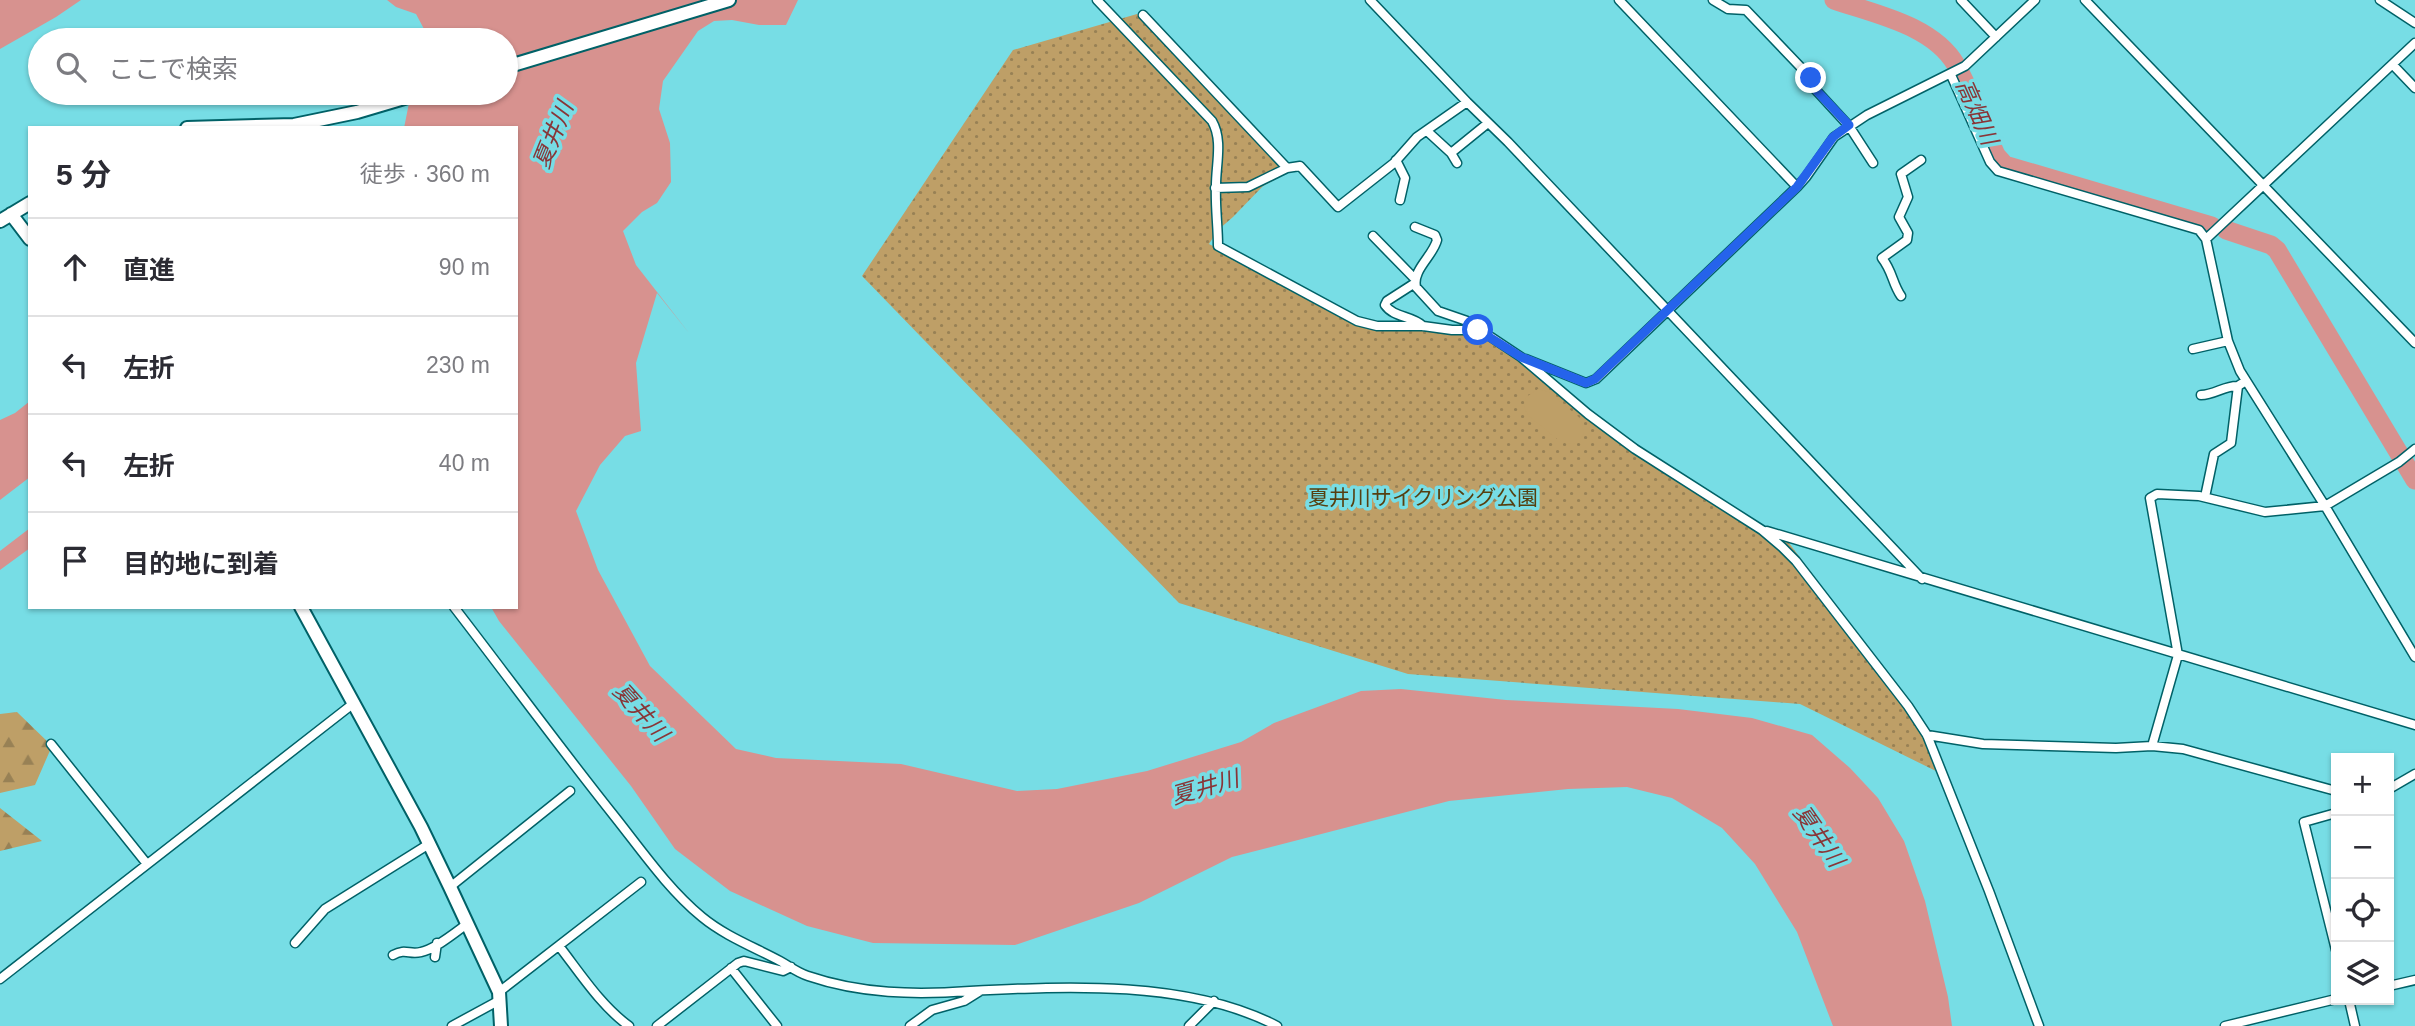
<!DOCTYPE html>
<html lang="ja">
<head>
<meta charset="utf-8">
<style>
  body { margin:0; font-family:Helvetica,"Noto Sans JP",sans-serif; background:#f7f7f7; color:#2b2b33 }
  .controls { position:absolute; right:21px; bottom:21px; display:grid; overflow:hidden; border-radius:0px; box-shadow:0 2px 5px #0004 }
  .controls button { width:63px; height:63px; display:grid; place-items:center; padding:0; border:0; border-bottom:2px solid #e1e1e2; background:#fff; color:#2b2b33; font:35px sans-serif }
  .stop { position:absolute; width:21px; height:21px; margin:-16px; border:5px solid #2563eb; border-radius:50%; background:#fff }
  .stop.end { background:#2563eb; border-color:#fff; box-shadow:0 2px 7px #0008 }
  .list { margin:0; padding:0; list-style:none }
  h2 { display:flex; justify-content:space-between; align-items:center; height:91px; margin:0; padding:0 28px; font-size:30px }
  h2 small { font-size:23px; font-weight:400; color:#7c7c81 }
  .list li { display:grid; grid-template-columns:46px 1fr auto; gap:21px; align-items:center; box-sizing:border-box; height:98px; padding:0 28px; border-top:2px solid #e1e1e2 }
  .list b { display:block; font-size:26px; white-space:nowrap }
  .list em { font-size:23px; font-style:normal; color:#7c7c81 }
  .icon { flex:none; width:38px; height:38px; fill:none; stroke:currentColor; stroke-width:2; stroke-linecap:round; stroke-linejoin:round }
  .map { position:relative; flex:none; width:2415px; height:1026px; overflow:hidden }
  .search { position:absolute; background:#fff; box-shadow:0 2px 5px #0004; left:28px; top:28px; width:490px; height:77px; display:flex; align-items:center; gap:18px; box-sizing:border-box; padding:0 24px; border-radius:38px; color:#7c7c81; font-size:26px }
  .panel { position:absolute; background:#fff; box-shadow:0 2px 5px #0004; left:28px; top:126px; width:490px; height:483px; border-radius:0px }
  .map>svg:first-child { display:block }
</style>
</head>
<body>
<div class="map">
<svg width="2415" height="1026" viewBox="0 0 2415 1026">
  <defs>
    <pattern id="green-dots" width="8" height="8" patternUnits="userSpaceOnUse" patternTransform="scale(1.75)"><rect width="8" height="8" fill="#be9f67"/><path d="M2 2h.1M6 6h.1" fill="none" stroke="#988155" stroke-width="1.8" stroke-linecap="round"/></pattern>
    <pattern id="forest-firs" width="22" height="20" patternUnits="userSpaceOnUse" patternTransform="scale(1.75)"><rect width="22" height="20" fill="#be9f67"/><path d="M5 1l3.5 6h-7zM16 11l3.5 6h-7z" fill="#988155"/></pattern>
  </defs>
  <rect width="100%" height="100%" fill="#77dde5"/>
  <path fill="url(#green-dots)" d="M 1137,14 L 1287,173 L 1263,186 L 1233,217 L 1218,230 L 1209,244 L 1367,325 L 1420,322 L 1475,327 L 1541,370 L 1634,447 L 1786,539 L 1912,707 L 1944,775 L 1800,704 L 1408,674 L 1179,603 L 862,276 L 1013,50 Z"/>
  <path fill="url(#forest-firs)" d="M 17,712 L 52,746 L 35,785 L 0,793 L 0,714 Z
    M 0,808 L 42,841 L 0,851 Z"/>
  <path fill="#be9f67" d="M 1538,389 L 1549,392 L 1581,419 L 1584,433 C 1573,455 1556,439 1544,428 C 1538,423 1531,419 1527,413 C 1523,407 1524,402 1526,397 Z"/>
  <path fill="#d7928f" d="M 0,0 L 81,0 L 56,17 L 0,49 Z
    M 387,0 L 798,0 L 786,25 L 759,25 L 732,20 L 714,21 L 698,31 L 663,81 L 659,109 L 670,143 L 671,182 L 657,203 L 642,212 L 623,231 L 636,265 L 689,333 L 657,293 L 636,363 L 641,431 L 625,436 L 600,465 L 576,511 L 598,570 L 650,666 L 736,749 L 776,758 L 901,764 L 1017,791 L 1057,789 L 1147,771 L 1241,742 L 1274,723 L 1361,691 L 1401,689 L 1506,700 L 1678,709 L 1752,718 L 1812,735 L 1850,768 L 1878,798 L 1904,841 L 1925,901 L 1948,997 L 1952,1026 L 1833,1026 L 1797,932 L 1755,864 L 1722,828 L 1672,798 L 1627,787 L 1568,789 L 1449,801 L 1232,857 L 1139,903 L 1015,945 L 873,943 L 807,926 L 730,891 L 675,849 L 631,786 L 499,621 L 491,607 L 516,607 L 516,128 L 404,128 L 411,93 L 506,93 L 506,40 L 428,40 L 424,29 L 416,14 L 396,7 Z
    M 30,401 L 30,477 L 0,500 L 0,420 L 15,413 Z
    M 30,528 L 30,548 L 0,570 L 0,551 Z"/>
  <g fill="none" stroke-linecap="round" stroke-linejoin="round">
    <path stroke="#d7928f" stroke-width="19" d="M 1834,0 C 1874,14 1933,25 1956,65 C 1972,93 1983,126 1996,155 L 2005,165 L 2212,226
      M 2226,230 L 2271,245 L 2277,250 L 2415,480"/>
    <defs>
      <path id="street" d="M 1097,0 L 1212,121 C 1223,140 1216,164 1216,185 C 1215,206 1218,226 1218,246 L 1357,321 L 1377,326 L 1423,326 L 1452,330 L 1478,330 L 1491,337 L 1521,357 L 1588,414 L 1635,449 L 1762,530 L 1782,547 L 1796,561 L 1908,706 L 1927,735 L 1989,891 L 2039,1026
        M 1370,0 L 1467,102
        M 1619,0 L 1797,187
        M 1713,0 L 1728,9 L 1746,10 L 1811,78 L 1814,88 L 1849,126 L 1873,163
        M 1961,0 L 1996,37
        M 2085,0 L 2415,343
        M 2380,0 L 2415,23
        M 1143,15 L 1287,168
        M 2393,65 L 2415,88
        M 1951,75 L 1990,162 L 1998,171 L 2199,230 L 2206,239 L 2415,43
        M 1427,131 L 1451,153 L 1457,163
        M 1451,153 L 1488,123
        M 1396,160 L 1405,178 L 1400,200
        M 1215,188 L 1248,187 L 1287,168 L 1300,166 L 1338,207 L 1394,163 L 1417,137 L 1467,102 L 1508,142 L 1922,579
        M 1415,227 L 1435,235 L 1437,240 C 1433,256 1412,270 1416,287 L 1438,311 L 1467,321 L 1478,330
        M 1373,236 L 1415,279
        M 2206,239 L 2228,341 L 2240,371 L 2325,506 L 2415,657
        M 1415,283 L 1387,301 L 1385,305 C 1394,318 1411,315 1423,326
        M 1901,296 C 1892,283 1893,272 1882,258 L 1907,240 L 1908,233 L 1899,217 L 1908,197 L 1901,174 L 1921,160
        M 2193,349 L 2228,341
        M 1526,359 L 1586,383 L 1596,379 L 1797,187 L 1806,177 L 1834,137 L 1867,115 L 1965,66 L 2035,0
        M 2201,395 C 2214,395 2226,385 2238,386
        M 2205,497 L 2214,454 L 2231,443 L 2238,386 L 2246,381
        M 1767,531 L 2415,725
        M 454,607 C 508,677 560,748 615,817 C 642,851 668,889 702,917 C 725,936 754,947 780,961 C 789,966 798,973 808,976 C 861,994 915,995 970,991 C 1067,986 1189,980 1277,1026
        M 1927,735 L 1983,744 L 2116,748 L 2152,746 L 2183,749 L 2336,791
        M 51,744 L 147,864
        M 2152,746 L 2178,655 L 2150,498 L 2157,494 L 2199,496 L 2265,512 L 2325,506 L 2399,462 L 2415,449
        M 2389,789 L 2415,774
        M 2336,813 L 2304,822 L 2336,950
        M 450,887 L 570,791
        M 295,943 L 325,909 L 429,844
        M 559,946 C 580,973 601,1006 629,1026
        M 393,955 C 406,948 409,955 421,952 C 434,950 456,932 467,924
        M 435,957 L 437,943
        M 731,968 L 777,1026
        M 0,979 L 354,703
        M 2389,986 L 2415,980
        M 499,992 L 641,882
        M 2349,1000 L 2355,1026
        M 452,1026 L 498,1001
        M 657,1026 L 738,963 L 744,961 L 783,971 L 791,967
        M 910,1026 L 932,1010 L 964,1001 L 980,991
        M 1189,1026 L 1214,1001
        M 2225,1026 L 2336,999"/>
      <path id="secondary" d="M 506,67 L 729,0
        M 187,128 L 294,125 L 357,112 L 421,93
        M 11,214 L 30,239
        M 0,221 L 30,203
        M 301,607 L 421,827 L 450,887 L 499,992 L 501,1026"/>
    </defs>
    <use href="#street" stroke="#006167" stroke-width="11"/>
    <use href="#secondary" stroke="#006167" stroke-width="16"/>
    <use href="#street" stroke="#fff" stroke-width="8"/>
    <use href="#secondary" stroke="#fff" stroke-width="12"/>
  </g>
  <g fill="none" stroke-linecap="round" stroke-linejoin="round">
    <path stroke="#2563eb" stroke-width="9" d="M 1478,330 L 1521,357 L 1586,383 L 1595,379 L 1797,187 L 1833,137 L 1849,125 L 1814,88 L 1811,78"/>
  </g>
  <g text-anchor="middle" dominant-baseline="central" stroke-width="7" stroke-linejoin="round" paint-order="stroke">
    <g font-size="21" fill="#563f10" stroke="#77dde5">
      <text x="1423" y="497">夏井川サイクリング公園</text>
    </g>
    <g font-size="23" font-style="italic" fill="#893537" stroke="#77dde5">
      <text transform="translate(1977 112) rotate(66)">高畑川</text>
      <text transform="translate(553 135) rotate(-68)">夏井川</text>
      <text transform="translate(641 712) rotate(48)">夏井川</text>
      <text transform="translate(1205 787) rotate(-16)">夏井川</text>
      <text transform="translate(1819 836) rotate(55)">夏井川</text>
    </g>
  </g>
</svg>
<div class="controls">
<button>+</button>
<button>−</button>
<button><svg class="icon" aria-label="locate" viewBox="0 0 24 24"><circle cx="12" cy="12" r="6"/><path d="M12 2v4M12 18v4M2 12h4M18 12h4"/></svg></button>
<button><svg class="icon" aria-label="layers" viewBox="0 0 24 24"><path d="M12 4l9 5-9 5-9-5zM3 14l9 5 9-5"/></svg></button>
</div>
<div class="stop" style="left:1478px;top:330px"></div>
<div class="stop end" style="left:1811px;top:78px"></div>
<div class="search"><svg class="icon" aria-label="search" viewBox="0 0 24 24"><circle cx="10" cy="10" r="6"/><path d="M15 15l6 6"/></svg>ここで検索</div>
<section class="panel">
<h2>5 分<small>徒歩 · 360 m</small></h2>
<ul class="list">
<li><svg class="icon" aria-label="ahead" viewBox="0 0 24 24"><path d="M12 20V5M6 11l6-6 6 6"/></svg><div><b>直進</b></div><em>90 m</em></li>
<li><svg class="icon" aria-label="left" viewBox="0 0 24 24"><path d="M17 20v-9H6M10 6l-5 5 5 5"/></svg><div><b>左折</b></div><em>230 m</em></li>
<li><svg class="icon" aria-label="left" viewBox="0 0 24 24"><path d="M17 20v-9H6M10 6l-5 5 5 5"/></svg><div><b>左折</b></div><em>40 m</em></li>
<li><svg class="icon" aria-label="arrive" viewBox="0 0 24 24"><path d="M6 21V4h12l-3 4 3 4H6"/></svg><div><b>目的地に到着</b></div></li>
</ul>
</section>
</div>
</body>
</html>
